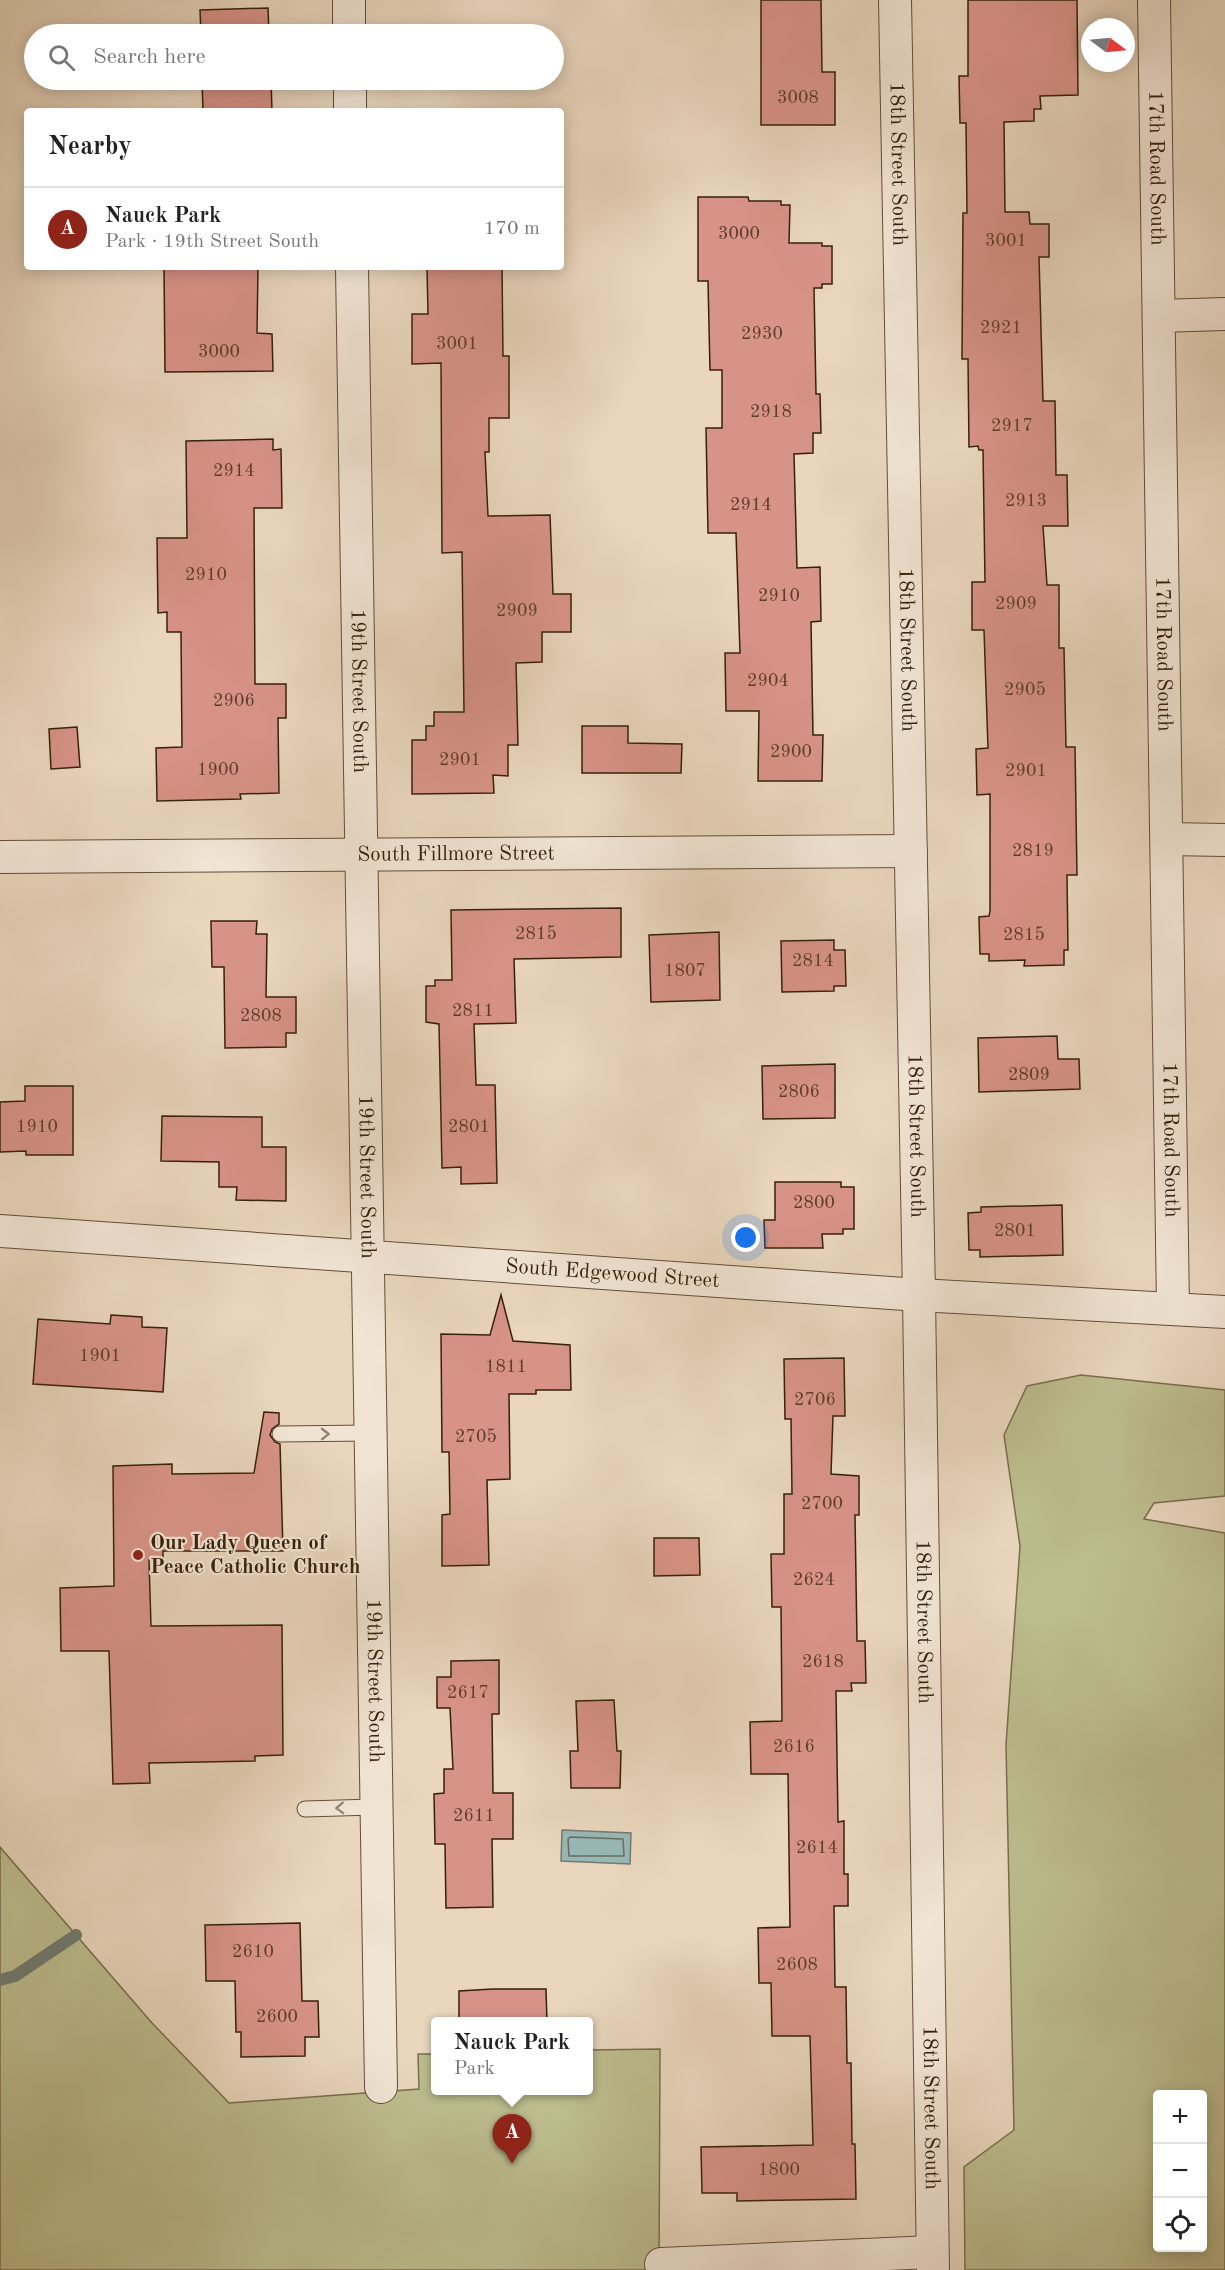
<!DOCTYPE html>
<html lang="en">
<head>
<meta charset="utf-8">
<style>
  body { margin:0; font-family:"Old Standard TT",serif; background:#f2f2f2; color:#222 }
  .controls { position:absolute; right:18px; bottom:18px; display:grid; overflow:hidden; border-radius:6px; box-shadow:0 3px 15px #0003 }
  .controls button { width:54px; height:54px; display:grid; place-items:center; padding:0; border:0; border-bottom:2px solid #e0e0e0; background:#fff; color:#222; font:30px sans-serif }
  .compass { position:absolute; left:1081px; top:18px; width:54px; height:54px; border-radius:50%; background:#fff; box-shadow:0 3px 15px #0003; rotate:106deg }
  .you { position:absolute; left:746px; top:1238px; width:21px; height:21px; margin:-15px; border:4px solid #fff; border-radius:50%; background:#1a73e8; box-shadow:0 0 0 9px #1a73e833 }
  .badge { display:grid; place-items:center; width:39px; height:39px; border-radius:50%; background:#8f2418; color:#fff; font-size:20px; font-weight:700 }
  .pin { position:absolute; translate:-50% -50px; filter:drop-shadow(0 2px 3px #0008) }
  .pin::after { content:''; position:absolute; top:32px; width:21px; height:18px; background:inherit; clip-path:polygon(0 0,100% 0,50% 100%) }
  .popup { position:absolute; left:431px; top:2017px; width:162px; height:78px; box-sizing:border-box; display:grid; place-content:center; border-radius:6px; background:#fff; filter:drop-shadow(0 2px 4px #0005); font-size:20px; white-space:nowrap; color:#767676 }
  .popup b { font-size:22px; color:#222 }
  .popup::after { content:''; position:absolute; left:50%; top:100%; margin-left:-12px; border:12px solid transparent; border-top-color:#fff }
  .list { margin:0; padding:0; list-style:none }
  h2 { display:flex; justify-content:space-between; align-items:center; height:78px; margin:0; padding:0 24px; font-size:26px }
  h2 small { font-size:20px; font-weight:400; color:#767676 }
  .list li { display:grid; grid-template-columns:39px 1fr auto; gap:18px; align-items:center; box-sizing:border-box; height:84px; padding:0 24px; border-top:2px solid #e0e0e0 }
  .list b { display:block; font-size:22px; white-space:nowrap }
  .list p { margin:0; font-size:20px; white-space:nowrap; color:#767676 }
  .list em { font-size:20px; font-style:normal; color:#767676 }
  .icon { flex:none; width:33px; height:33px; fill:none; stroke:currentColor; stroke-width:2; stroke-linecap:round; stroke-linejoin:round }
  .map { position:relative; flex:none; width:1225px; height:2270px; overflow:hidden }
  .search { position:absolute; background:#fff; box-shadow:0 3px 15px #0003; left:24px; top:24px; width:540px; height:66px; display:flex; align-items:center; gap:15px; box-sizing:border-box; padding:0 21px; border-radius:33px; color:#767676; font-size:22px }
  .panel { position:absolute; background:#fff; box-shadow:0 3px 15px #0003; left:24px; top:108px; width:540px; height:162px; border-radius:6px }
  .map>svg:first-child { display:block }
</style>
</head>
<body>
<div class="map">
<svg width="1225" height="2270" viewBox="0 0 1225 2270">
  <rect width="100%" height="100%" fill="#e9d6bd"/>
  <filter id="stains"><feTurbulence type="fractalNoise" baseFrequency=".00333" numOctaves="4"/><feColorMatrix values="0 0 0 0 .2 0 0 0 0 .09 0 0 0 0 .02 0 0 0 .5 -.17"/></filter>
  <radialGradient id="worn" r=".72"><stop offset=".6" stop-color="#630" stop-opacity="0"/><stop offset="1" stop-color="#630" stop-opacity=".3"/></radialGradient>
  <path fill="#bcbc8d" stroke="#796e4c" stroke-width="1.5" fill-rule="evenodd" d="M 1081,1375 L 1225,1390 L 1225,1496 L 1154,1503 L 1144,1519 L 1225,1533 L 1225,2270 L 965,2270 L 964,2167 L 1014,2130 L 1006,1745 L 1020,1546 L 1004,1435 L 1027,1386 ZM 1158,2094 L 1202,2094 L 1202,2248 L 1158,2248 Z
    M 0,1847 L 152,2023 L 229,2103 L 419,2089 L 418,2054 L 435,2054 L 436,2090 L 588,2090 L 589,2050 L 660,2049 L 659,2270 L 0,2270 Z"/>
  <path fill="#98b8b6" stroke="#717c71" stroke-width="1.5" d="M 562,1830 L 631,1833 L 630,1864 L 561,1861 Z"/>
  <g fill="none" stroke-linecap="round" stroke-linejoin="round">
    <path stroke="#676c60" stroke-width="1.5" d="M 570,1837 L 623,1839 L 624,1856 L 569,1856 L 568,1839 Z"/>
    <path stroke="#717c71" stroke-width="12" d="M 0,1980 L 15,1976 L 76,1935"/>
  </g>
  <path fill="#d89387" stroke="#36210a" stroke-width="1.5" d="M 761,0 L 821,0 L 822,72 L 835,72 L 835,125 L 761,125 Z
    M 968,0 L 1077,0 L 1078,95 L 1040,96 L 1041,109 L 1034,109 L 1034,121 L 1004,122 L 1005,212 L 1029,212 L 1030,224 L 1049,224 L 1049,257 L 1039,257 L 1043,401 L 1055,401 L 1056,475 L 1067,475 L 1068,526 L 1043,526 L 1047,585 L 1059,585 L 1059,648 L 1064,648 L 1066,747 L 1075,747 L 1077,875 L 1067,875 L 1068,950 L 1064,950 L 1064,965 L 1024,966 L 1025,960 L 989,961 L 989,954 L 980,954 L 979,917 L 989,916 L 990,911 L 990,794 L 977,795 L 976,749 L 988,748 L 984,630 L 972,630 L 972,582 L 985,582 L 983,450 L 979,450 L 978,446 L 969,447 L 968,359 L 962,359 L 963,213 L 967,213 L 966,123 L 960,123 L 959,76 L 968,76 Z
    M 268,8 L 269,34 L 201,34 L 200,10 Z
    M 202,80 L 271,80 L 272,111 L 203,111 Z
    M 698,197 L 748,197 L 749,201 L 781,201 L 781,205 L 790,205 L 789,243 L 822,243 L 822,246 L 832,246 L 832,284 L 822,284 L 822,288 L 814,288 L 816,394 L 820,394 L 821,433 L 813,433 L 813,453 L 794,454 L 797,568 L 820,567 L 821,621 L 811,622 L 813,735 L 823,735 L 822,781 L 758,781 L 759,711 L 726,711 L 725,653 L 740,653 L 736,533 L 708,533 L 706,428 L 722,428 L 722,370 L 710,370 L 708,281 L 698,281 Z
    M 164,267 L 258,267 L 257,333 L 272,334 L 273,371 L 165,372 Z
    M 427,267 L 502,267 L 503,356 L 509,356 L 509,418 L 489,418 L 489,452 L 485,452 L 488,516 L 550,515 L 553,594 L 571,594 L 571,632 L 542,632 L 542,662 L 516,663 L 518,745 L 508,745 L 508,776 L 493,775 L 494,793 L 412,794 L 412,740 L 426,740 L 426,726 L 434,726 L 434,712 L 464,712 L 462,552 L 442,553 L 441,363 L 412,364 L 412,314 L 428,314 Z
    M 273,439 L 273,450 L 281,449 L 282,508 L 254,508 L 255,684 L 286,684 L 286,718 L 278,718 L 279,793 L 240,794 L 241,799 L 157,801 L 156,748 L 182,747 L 181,632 L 167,632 L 167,612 L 158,613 L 157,538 L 187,538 L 186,441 Z
    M 582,726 L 628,726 L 628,743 L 682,744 L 681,773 L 582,773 Z
    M 77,727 L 80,767 L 51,769 L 49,729 Z
    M 621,908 L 621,957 L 514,959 L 516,1023 L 474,1024 L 476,1085 L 495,1085 L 497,1183 L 461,1184 L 461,1167 L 442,1168 L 439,1024 L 426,1022 L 426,986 L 435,986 L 435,980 L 452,980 L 451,910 Z
    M 211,921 L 257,921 L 256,934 L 267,934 L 266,997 L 296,997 L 296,1033 L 286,1033 L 286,1047 L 225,1048 L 224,967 L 212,967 Z
    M 719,932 L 720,1000 L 651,1002 L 649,935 Z
    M 834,940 L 834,950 L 845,950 L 846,986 L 834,986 L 834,991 L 782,992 L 781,941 Z
    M 1057,1036 L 1058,1059 L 1079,1059 L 1080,1089 L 979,1092 L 978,1038 Z
    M 835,1064 L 835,1118 L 763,1119 L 762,1066 Z
    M 25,1086 L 73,1086 L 73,1155 L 26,1155 L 26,1151 L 0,1152 L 0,1102 L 25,1101 Z
    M 162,1116 L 262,1117 L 262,1147 L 286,1147 L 286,1201 L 236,1200 L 237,1187 L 219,1187 L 219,1162 L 161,1161 Z
    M 775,1182 L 841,1182 L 841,1187 L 854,1187 L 854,1229 L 843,1229 L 843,1234 L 822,1234 L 823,1248 L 765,1248 L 764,1220 L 775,1220 Z
    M 1062,1205 L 1063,1255 L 980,1257 L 980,1250 L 969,1250 L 968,1213 L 981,1212 L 981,1207 Z
    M 501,1295 L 513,1341 L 570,1345 L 571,1390 L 536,1390 L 536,1394 L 509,1394 L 510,1479 L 487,1480 L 489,1565 L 442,1566 L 442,1515 L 450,1514 L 449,1452 L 442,1452 L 441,1334 L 490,1335 Z
    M 111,1315 L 142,1317 L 142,1327 L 167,1328 L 163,1392 L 33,1384 L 38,1319 L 110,1324 Z
    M 844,1358 L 845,1416 L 833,1416 L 831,1474 L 859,1476 L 859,1515 L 855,1515 L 857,1641 L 865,1641 L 866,1683 L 851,1683 L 852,1691 L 836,1691 L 838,1822 L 844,1821 L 844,1874 L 848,1874 L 848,1906 L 834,1906 L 835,1987 L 846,1987 L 847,2063 L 851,2063 L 852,2144 L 855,2144 L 856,2199 L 737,2201 L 737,2193 L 702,2193 L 701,2147 L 813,2145 L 810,2036 L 772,2036 L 771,1983 L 759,1983 L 758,1928 L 790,1927 L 788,1774 L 751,1774 L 750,1722 L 782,1721 L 781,1607 L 772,1607 L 771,1554 L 784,1554 L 784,1494 L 792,1494 L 791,1419 L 785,1419 L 784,1359 Z
    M 264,1412 L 279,1413 L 279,1424 L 272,1429 L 270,1435 L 275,1442 L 280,1444 L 283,1551 L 163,1551 L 163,1560 L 149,1560 L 151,1626 L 282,1625 L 283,1755 L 255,1756 L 255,1761 L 149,1763 L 150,1783 L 113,1784 L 109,1651 L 61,1651 L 60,1588 L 114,1586 L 113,1466 L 172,1464 L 172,1474 L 254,1473 Z
    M 654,1538 L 699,1538 L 700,1575 L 654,1576 Z
    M 499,1660 L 499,1714 L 492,1714 L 493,1793 L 513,1793 L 513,1839 L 492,1839 L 493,1907 L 446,1908 L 445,1844 L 435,1844 L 434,1794 L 444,1793 L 444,1769 L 453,1769 L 450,1708 L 437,1708 L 437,1677 L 451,1677 L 451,1661 Z
    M 614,1700 L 617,1751 L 621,1751 L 620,1788 L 571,1788 L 570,1751 L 578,1751 L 576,1701 Z
    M 300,1923 L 302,2001 L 318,2001 L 319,2037 L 305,2037 L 305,2056 L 241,2057 L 241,2032 L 236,2032 L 235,1981 L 206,1981 L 205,1925 Z
    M 493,1989 L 546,1989 L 547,2022 L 459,2022 L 459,1991 Z"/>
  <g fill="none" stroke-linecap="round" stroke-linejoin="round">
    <defs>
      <path id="service" d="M 280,1434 L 369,1433
        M 305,1809 L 374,1807"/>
      <g id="minor">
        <path d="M 349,0 L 349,34"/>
        <path id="s1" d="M 895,0 L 919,1295 L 933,2270"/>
        <path id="s2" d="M 1154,0 L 1173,1309"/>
        <path d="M 350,80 L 350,111"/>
        <path id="s3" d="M 352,267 L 381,2087"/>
        <path d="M 1159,316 L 1225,314"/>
        <path d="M 1168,839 L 1225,840"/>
        <path id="s4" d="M 0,857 L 911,851"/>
        <path id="s5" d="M 0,1231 L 919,1295 L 1225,1312"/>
        <path d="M 661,2264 L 932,2252"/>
      </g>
    </defs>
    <use href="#service" stroke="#634e37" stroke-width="17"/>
    <use href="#minor" stroke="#634e37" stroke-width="34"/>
    <use href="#service" stroke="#f1e4d4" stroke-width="15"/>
    <use href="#minor" stroke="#f1e4d4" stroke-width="32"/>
  </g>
  <defs><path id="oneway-chevron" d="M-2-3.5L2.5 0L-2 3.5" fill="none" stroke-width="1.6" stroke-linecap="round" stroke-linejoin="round" transform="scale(1.5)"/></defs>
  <g stroke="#94826f">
    <use href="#oneway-chevron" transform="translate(325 1434) rotate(-1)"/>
    <use href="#oneway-chevron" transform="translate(340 1808) rotate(178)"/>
  </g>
  <circle fill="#8f2418" stroke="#f1e4d4" stroke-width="2" cx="138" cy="1555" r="6"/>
  <g text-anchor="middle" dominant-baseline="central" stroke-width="4.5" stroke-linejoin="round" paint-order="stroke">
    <g font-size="18" fill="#5e3e29">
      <text x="798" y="98">3008</text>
      <text x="739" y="234">3000</text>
      <text x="1006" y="241">3001</text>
      <text x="1001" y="328">2921</text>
      <text x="762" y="334">2930</text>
      <text x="457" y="344">3001</text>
      <text x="219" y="352">3000</text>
      <text x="771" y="412">2918</text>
      <text x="1012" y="426">2917</text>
      <text x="234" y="471">2914</text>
      <text x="1026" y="501">2913</text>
      <text x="751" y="505">2914</text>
      <text x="206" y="575">2910</text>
      <text x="779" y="596">2910</text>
      <text x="1016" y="604">2909</text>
      <text x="517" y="611">2909</text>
      <text x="768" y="681">2904</text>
      <text x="1025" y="690">2905</text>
      <text x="234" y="701">2906</text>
      <text x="791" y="752">2900</text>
      <text x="460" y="760">2901</text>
      <text x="218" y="770">1900</text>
      <text x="1026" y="771">2901</text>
      <text x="1033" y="851">2819</text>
      <text x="536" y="934">2815</text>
      <text x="1024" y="935">2815</text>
      <text x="813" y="961">2814</text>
      <text x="685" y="971">1807</text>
      <text x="473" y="1011">2811</text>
      <text x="261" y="1016">2808</text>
      <text x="1029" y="1075">2809</text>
      <text x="799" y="1092">2806</text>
      <text x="37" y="1127">1910</text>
      <text x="469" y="1127">2801</text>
      <text x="814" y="1203">2800</text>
      <text x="1015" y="1231">2801</text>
      <text x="100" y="1356">1901</text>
      <text x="506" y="1367">1811</text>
      <text x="815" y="1400">2706</text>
      <text x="476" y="1437">2705</text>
      <text x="822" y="1504">2700</text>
      <text x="814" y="1580">2624</text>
      <text x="823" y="1662">2618</text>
      <text x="468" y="1693">2617</text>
      <text x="794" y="1747">2616</text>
      <text x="474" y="1816">2611</text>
      <text x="817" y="1848">2614</text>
      <text x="253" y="1952">2610</text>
      <text x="797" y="1965">2608</text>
      <text x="277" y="2017">2600</text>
      <text x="779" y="2170">1800</text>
    </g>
    <g font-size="21" fill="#36210a" stroke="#f1e4d4">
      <text stroke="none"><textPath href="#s1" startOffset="164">18th Street South</textPath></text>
      <text stroke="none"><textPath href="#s2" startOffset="168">17th Road South</textPath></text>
      <text stroke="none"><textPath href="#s1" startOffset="650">18th Street South</textPath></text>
      <text stroke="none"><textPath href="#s2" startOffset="654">17th Road South</textPath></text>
      <text stroke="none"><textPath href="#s3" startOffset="424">19th Street South</textPath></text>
      <text stroke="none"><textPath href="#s4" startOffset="456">South Fillmore Street</textPath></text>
      <text stroke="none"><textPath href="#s1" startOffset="1136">18th Street South</textPath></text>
      <text stroke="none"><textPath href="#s2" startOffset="1140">17th Road South</textPath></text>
      <text stroke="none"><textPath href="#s3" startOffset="910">19th Street South</textPath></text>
      <text stroke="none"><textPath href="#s5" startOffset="614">South Edgewood Street</textPath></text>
      <text stroke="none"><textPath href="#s1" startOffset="1622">18th Street South</textPath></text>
      <text stroke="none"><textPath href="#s3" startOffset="1414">19th Street South</textPath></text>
      <text stroke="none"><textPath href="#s1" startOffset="2108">18th Street South</textPath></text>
    </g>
    <g font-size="21" font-weight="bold" fill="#36210a" stroke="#f1e4d4" text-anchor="start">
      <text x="150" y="1543">Our Lady Queen of<tspan x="150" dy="24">Peace Catholic Church</tspan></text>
    </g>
  </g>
  <rect width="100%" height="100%" filter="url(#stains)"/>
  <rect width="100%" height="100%" fill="url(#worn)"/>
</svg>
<div class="controls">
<button>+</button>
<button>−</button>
<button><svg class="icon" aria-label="locate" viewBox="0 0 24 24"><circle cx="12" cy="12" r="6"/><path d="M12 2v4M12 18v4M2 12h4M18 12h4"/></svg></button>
</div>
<svg class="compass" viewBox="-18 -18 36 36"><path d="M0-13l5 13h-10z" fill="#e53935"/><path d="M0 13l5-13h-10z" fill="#767676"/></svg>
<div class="you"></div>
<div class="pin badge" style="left:512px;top:2164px">A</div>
<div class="popup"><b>Nauck Park</b>Park</div>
<div class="search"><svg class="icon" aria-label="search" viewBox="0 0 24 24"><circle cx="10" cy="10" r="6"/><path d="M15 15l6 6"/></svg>Search here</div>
<section class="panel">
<h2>Nearby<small></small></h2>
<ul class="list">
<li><span class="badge">A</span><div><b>Nauck Park</b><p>Park · 19th Street South</p></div><em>170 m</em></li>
</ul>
</section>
</div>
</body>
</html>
